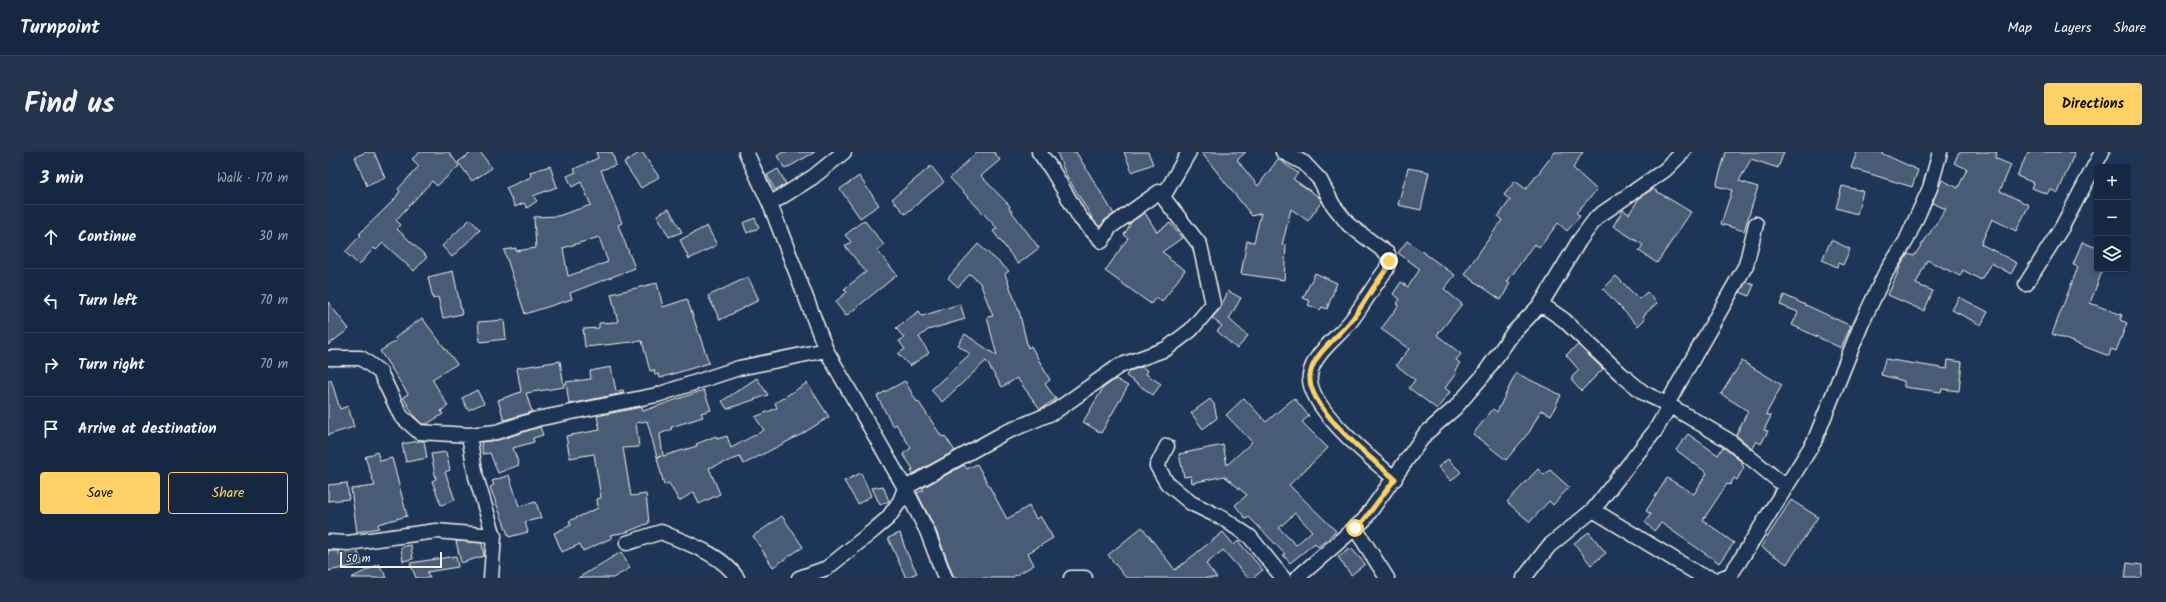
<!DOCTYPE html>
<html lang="en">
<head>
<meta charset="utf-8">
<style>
  body { margin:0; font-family:Kalam,sans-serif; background:#23344c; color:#f1f3f6 }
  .controls { position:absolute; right:12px; top:12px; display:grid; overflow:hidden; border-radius:4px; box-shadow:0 2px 6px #0003 }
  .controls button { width:36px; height:36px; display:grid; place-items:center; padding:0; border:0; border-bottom:1px solid #35445a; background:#162841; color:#f1f3f6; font:20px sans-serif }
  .scale { position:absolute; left:12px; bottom:10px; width:102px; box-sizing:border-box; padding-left:4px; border:2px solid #f4f1e8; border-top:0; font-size:11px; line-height:14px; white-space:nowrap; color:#f4f1e8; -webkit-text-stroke:3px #1d3557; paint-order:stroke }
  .stop { position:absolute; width:12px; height:12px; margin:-9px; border:3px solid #ffd166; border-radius:50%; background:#fff }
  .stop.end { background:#ffd166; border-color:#fff; box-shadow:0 1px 4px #0008 }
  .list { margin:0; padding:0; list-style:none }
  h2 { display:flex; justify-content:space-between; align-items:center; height:52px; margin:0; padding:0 16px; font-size:17px }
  h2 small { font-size:13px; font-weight:400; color:#9ea6b1 }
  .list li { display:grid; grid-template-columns:26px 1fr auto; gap:12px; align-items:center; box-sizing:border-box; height:64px; padding:0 16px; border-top:1px solid #35445a }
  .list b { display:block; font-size:15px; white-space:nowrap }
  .list em { font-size:13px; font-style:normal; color:#9ea6b1 }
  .actions { display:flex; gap:8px; padding:12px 16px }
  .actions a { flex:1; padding:9px 0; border:1px solid #ffd166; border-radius:4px; text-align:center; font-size:14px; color:#ffd166 }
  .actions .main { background:#ffd166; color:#111 }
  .icon { flex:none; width:22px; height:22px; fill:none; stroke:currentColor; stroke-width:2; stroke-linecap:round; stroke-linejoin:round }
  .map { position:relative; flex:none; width:1814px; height:426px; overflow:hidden; border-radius:4px }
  header { display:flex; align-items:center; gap:24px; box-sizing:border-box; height:56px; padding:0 20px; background:#162841; border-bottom:1px solid #35445a }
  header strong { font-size:19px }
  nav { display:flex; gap:22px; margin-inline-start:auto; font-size:14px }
  .intro { display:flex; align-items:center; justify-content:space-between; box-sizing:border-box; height:96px; padding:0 24px }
  h1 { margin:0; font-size:28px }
  .button { padding:10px 18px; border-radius:4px; background:#ffd166; color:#111; font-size:14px; font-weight:700 }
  main { display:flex; gap:24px; padding:0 24px }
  aside { flex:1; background:#162841; border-radius:4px; box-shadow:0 2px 6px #0003 }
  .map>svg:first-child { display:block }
</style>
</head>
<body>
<header>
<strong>Turnpoint</strong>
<nav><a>Map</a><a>Layers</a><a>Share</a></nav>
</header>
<div class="intro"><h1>Find us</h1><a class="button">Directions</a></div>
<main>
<aside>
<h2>3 min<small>Walk · 170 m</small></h2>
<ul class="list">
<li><svg class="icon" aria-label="ahead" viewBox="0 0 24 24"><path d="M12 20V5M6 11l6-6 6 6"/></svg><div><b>Continue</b></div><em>30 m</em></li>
<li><svg class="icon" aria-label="left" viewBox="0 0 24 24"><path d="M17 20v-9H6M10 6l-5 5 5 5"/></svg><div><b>Turn left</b></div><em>70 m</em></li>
<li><svg class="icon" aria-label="right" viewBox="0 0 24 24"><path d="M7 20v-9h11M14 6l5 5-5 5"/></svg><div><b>Turn right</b></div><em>70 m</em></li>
<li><svg class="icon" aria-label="arrive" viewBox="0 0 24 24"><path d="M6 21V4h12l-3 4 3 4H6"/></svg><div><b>Arrive at destination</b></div></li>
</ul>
<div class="actions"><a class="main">Save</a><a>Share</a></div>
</aside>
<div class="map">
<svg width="1814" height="426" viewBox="0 0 1814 426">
  <rect width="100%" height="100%" fill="#1d3557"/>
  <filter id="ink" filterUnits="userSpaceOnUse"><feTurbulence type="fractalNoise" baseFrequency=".025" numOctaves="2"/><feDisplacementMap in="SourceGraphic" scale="8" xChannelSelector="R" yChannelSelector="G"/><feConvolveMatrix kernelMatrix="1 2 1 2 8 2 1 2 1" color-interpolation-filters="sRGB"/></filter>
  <g filter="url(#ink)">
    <path fill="#485b74" stroke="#f4f1e8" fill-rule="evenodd" d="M 38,0 L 46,0 L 57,26 L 39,34 L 27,5 Z
      M 92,0 L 121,0 L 131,14 L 109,34 L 104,29 L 68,68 L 73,73 L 69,77 L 99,105 L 86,119 L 55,91 L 48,98 L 46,96 L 31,113 L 17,100 L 33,83 L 31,82 L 66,48 L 72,39 L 70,37 L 91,14 L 84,7 Z
      M 144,0 L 152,0 L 164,16 L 144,29 L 130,10 Z
      M 268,0 L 284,0 L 288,13 L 273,18 L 294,71 L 290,73 L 307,116 L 242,141 L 244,147 L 197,162 L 176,98 L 188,96 L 188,99 L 208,96 L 206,65 L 230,64 L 263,53 L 253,30 L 244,35 L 239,24 L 248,20 L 246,17 L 270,6 ZM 271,85 L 280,110 L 240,124 L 235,96 Z
      M 312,0 L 314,0 L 331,25 L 313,36 L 296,11 Z
      M 455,0 L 487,0 L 457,17 L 449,4 Z
      M 649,0 L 666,0 L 672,8 L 653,24 L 682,54 L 681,56 L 711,96 L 690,112 L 665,79 L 669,76 L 622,26 Z
      M 729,0 L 748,0 L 786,62 L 777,68 L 772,75 L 766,69 L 737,21 Z
      M 796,0 L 820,0 L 825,12 L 804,20 Z
      M 873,0 L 918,0 L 909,8 L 930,34 L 950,7 L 970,21 L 965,27 L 991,45 L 994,49 L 980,69 L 963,57 L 954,93 L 958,93 L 956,128 L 913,122 L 919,89 L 926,90 L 933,61 L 924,64 Z
      M 1227,0 L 1255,0 L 1245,16 L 1269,38 L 1248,61 L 1252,64 L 1239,79 L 1230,71 L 1212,95 L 1206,92 L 1179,130 L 1182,131 L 1173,148 L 1136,122 L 1174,68 L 1170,65 L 1182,48 L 1176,43 L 1187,29 L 1198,37 Z
      M 1398,0 L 1456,0 L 1450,16 L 1423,7 L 1411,29 L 1430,35 L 1416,79 L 1393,72 L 1404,38 L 1388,34 Z
      M 1529,0 L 1551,0 L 1590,18 L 1584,35 L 1523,16 Z
      M 1631,0 L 1669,0 L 1667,6 L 1683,13 L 1672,39 L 1701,53 L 1688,79 L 1664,67 L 1653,92 L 1689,111 L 1683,122 L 1663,111 L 1653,128 L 1635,118 L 1632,124 L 1599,108 L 1588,132 L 1605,139 L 1596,159 L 1560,143 L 1573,113 L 1580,102 L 1586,104 L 1618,57 L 1604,51 L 1614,28 L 1630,36 L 1639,17 L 1626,11 Z
      M 1700,0 L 1747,0 L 1730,41 L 1722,37 L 1719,42 L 1704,36 L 1706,31 L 1689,24 Z
      M 222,14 L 229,35 L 205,44 L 209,49 L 199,56 L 196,51 L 187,55 L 178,36 L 203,25 L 202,20 Z
      M 603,14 L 616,30 L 577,62 L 564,47 Z
      M 1080,16 L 1101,20 L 1093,58 L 1070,53 Z
      M 450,17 L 458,32 L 447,38 L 439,23 Z
      M 531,24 L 551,53 L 532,66 L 512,37 Z
      M 1514,34 L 1535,39 L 1529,62 L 1508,56 Z
      M 1325,37 L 1363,60 L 1329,111 L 1311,99 L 1315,93 L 1285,74 L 1295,58 L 1301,62 L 1312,45 Z
      M 341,57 L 354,80 L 341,85 L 329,63 Z
      M 817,61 L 829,80 L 842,71 L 854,86 L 834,100 L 841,105 L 841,107 L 857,118 L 834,150 L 828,145 L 823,152 L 777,119 L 800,86 L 796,83 L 804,69 Z
      M 427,66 L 431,76 L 419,81 L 415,71 Z
      M 142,67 L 152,78 L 124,105 L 114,94 Z
      M 536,68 L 556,93 L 549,98 L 569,123 L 518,164 L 507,150 L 519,140 L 516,137 L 538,120 L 517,94 L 523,90 L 517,83 Z
      M 379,74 L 389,93 L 361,107 L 352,88 Z
      M 1503,88 L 1522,97 L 1515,113 L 1510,111 L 1509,115 L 1494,108 Z
      M 1079,89 L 1127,123 L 1116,137 L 1134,152 L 1109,183 L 1133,202 L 1128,208 L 1132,211 L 1127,218 L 1129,220 L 1117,236 L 1122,240 L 1109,257 L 1081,236 L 1087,228 L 1068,213 L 1081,197 L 1053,177 L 1071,153 L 1069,152 L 1072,147 L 1065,142 L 1073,130 L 1080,135 L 1092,117 L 1070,101 Z
      M 1754,90 L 1769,96 L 1769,117 L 1775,117 L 1762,151 L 1794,163 L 1792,168 L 1799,171 L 1788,199 L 1783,197 L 1781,204 L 1724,182 L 1750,115 L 1745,113 Z
      M 650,92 L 681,119 L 677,122 L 691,159 L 700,196 L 703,194 L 722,228 L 717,232 L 728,247 L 712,257 L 689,226 L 674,235 L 658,209 L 614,250 L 603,238 L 642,202 L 630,193 L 637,182 L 669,204 L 659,165 L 665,164 L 652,131 L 642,122 L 630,135 L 620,126 Z
      M 125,119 L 134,162 L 115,166 L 110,145 L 105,147 L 100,125 Z
      M 987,121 L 1009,131 L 999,157 L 994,155 L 992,158 L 980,153 L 982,149 L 975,146 Z
      M 1288,124 L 1311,147 L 1319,140 L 1329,151 L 1315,164 L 1317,167 L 1310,174 L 1275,137 Z
      M 420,125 L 431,148 L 392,168 L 380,144 Z
      M 1418,130 L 1426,133 L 1421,144 L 1412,140 Z
      M 329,131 L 335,155 L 359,147 L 381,211 L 332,226 L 331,222 L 327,223 L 326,218 L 322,219 L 314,189 L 257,195 L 255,177 L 271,176 L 271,171 L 290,170 L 283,142 Z
      M 900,139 L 913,146 L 901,167 L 920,184 L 909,197 L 889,179 L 894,174 L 884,166 L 892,157 Z
      M 1456,143 L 1523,174 L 1513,196 L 1464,173 L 1470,160 L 1452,153 Z
      M 1631,145 L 1660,160 L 1653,173 L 1624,158 Z
      M 0,150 L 21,177 L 0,193 Z
      M 632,152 L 637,167 L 600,178 L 591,185 L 601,201 L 582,214 L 570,202 L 577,197 L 571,189 L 576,186 L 568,176 L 591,159 L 594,164 Z
      M 94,166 L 129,212 L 104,227 L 120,254 L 113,259 L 115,262 L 99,272 L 94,272 L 86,264 L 75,245 L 80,242 L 52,199 L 68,189 L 67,186 Z
      M 176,168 L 178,187 L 152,190 L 150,170 Z
      M 1250,193 L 1275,217 L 1253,239 L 1244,229 L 1244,225 L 1251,218 L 1238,203 Z
      M 1557,207 L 1619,217 L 1620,208 L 1634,210 L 1631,239 L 1614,237 L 1613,240 L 1576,235 L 1576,229 L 1553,223 Z
      M 232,209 L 236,235 L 198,241 L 204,260 L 176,268 L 170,248 L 193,240 L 189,216 Z
      M 1414,209 L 1454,233 L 1438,262 L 1443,264 L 1436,278 L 1440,279 L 1433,292 L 1428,289 L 1424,296 L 1408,283 L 1420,259 L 1393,242 Z
      M 283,215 L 288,239 L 295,238 L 296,241 L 241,252 L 238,230 L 263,227 L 262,219 Z
      M 814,215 L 820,219 L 818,222 L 833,232 L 825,243 L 798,224 L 801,219 Z
      M 1188,221 L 1233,243 L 1223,263 L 1213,258 L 1202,279 L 1178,308 L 1145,282 L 1165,257 L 1169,260 Z
      M 429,226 L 440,243 L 399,257 L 394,249 Z
      M 788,227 L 800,234 L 773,281 L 755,270 L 775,236 Z
      M 0,228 L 3,228 L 12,257 L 20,254 L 26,275 L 0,283 Z
      M 577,229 L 589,250 L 590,249 L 614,285 L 617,284 L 627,299 L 585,322 L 583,319 L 585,317 L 575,302 L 583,296 L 568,272 L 565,274 L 549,244 Z
      M 479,231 L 501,265 L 474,282 L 416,312 L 412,305 L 381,316 L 392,342 L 371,352 L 366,340 L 351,349 L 341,331 L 336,333 L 329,306 L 333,304 L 329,305 L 319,269 L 308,271 L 311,295 L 295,296 L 303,344 L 318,342 L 321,371 L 299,380 L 282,383 L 284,386 L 255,399 L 252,392 L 234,400 L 226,381 L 243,373 L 241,369 L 270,356 L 269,347 L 273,346 L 266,302 L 242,306 L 238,284 L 272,278 L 269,264 L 314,255 L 315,259 L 376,238 L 383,258 L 373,261 L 375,265 L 343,275 L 344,277 L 332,282 L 335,304 L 369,294 L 368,292 L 388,284 L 389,287 L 399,284 L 403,296 L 436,278 L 427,265 L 449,256 L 447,251 Z
      M 149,238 L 156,251 L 140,258 L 134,246 Z
      M 916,246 L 938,270 L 966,246 L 981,264 L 974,270 L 1000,296 L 961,333 L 1008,379 L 990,395 L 987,391 L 962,411 L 955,403 L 957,402 L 921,365 L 918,367 L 907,353 L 919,343 L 896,324 L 864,331 L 863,324 L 856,325 L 851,302 L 895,293 L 899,313 L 924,290 L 898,263 ZM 967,361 L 984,379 L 968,393 L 951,376 Z
      M 882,247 L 886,252 L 889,266 L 875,277 L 863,261 Z
      M 212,275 L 215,283 L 205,286 L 206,290 L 185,296 L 191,313 L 170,321 L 162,301 L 155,302 L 153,290 L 170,288 Z
      M 1360,282 L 1390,303 L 1395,295 L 1415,311 L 1414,313 L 1416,315 L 1409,328 L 1406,326 L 1402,333 L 1399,332 L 1375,368 L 1406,391 L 1391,411 L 1333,371 L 1326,379 L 1317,370 L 1323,362 L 1318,359 L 1339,326 L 1366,342 L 1379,321 L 1348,298 Z
      M 91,289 L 96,289 L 99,306 L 78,310 L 74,292 Z
      M 49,300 L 52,309 L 64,306 L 79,364 L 50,372 L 51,376 L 29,380 L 23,337 L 47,334 L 37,305 Z
      M 118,300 L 122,318 L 117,320 L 127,348 L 113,353 L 104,329 L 108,327 L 103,302 Z
      M 1120,307 L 1133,320 L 1123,329 L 1110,315 Z
      M 649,312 L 679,367 L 701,354 L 708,367 L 712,364 L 725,386 L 700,401 L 706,413 L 683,426 L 626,426 L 607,376 L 589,341 L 596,338 L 594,336 L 636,313 L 639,317 Z
      M 1210,317 L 1216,323 L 1222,318 L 1241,335 L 1225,353 L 1221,349 L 1202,370 L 1179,350 Z
      M 533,321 L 543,344 L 530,352 L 516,329 Z
      M 181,323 L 191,354 L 208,350 L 213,366 L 197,370 L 200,380 L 181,385 L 162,335 L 166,333 L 164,329 Z
      M 19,331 L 21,347 L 0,349 L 0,333 Z
      M 555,334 L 561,349 L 552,353 L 544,336 Z
      M 1463,348 L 1490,365 L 1459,412 L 1433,395 Z
      M 454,364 L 475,395 L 445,415 L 425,384 Z
      M 814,375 L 847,418 L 895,380 L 906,393 L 910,389 L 935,418 L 925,426 L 920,426 L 895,398 L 878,412 L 889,426 L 798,426 L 780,403 Z
      M 1261,380 L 1278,401 L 1263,413 L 1246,391 Z
      M 572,381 L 578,399 L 589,421 L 578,426 L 560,386 Z
      M 128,389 L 154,391 L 156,404 L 133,411 Z
      M 83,393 L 85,407 L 75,409 L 73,395 Z
      M 1023,396 L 1037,412 L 1023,423 L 1010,405 Z
      M 29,398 L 35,412 L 0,419 L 0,399 L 11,399 L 11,403 Z
      M 293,400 L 302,416 L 285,426 L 250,426 Z
      M 128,404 L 130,415 L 99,420 L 102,426 L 88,426 L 82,411 Z
      M 1799,411 L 1814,413 L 1814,426 L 1797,426 Z
      M 51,412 L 59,426 L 23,426 Z"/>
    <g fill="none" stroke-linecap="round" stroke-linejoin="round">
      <defs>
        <path id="minor" d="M 418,0 L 442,52 L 498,198 L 577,336 L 599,379 L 617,426
          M 955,0 L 976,11 L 992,28 L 1005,53 L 1021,73 L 1060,102 L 1061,109 L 1058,118 C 1045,134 1035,154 1022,170 C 1009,186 985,202 982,223 C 978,255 1045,308 1067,327
          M 835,45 L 861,0
          M 442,52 L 485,25 L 516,0
          M 1698,132 L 1734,75 L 1774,0
          M 1213,152 L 1236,168 L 1294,223 L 1316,241 L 1339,252 L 1400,288 L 1457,334
          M 0,206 L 33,206 L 52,220 L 73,264 L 91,280 L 141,283
          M 839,294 L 829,314 L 839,331 L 863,351 L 896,367 L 922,385 L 955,426
          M 1265,358 L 1372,423 L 1384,426
          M 1027,376 L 1059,426
          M 0,390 L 20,391 L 108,379 L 166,384
          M 299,391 L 333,380 C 358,391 394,402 409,426
          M 163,426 L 166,384 L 148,325 L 141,283 L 168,280 L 209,267 L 329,243 L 411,216 L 498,198
          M 471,426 L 499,416 L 546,378 L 560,366 L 572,349 L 577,336 L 676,281 L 726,260 L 791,214 L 838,197 L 863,178 L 885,152 L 872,93 L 831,40 L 782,75 L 774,89 L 752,66 L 724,18 L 711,0
          M 743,426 L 757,426
          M 969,426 L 1036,368 L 1097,282 L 1127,256 L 1154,225 L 1185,181 L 1213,152 L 1251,89 L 1269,65 L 1337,18 L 1355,0
          M 1196,426 L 1221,394 L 1265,358 L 1327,279 L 1338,260 L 1339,252 L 1418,113 L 1428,72
          M 1394,426 L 1402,423 L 1411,410 L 1486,290 L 1533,173 L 1557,122 L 1578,89 L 1602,36 L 1612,0"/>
      </defs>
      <use href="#minor" stroke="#f4f1e8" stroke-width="17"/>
      <use href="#minor" stroke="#1d3557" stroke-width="14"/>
    </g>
  </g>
  <g fill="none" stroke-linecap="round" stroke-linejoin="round" filter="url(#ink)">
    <path stroke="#ffd166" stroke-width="5" d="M 1027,376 L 1036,368 L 1067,327 C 1045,308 978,255 982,223 C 985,202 1009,186 1022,170 C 1035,154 1045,134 1058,118 L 1061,109"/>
  </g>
</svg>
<div class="controls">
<button>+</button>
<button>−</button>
<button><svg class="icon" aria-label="layers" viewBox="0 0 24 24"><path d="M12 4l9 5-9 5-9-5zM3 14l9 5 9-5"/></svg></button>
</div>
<div class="scale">50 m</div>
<div class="stop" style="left:1027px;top:376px"></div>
<div class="stop end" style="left:1061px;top:109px"></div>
</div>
</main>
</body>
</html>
